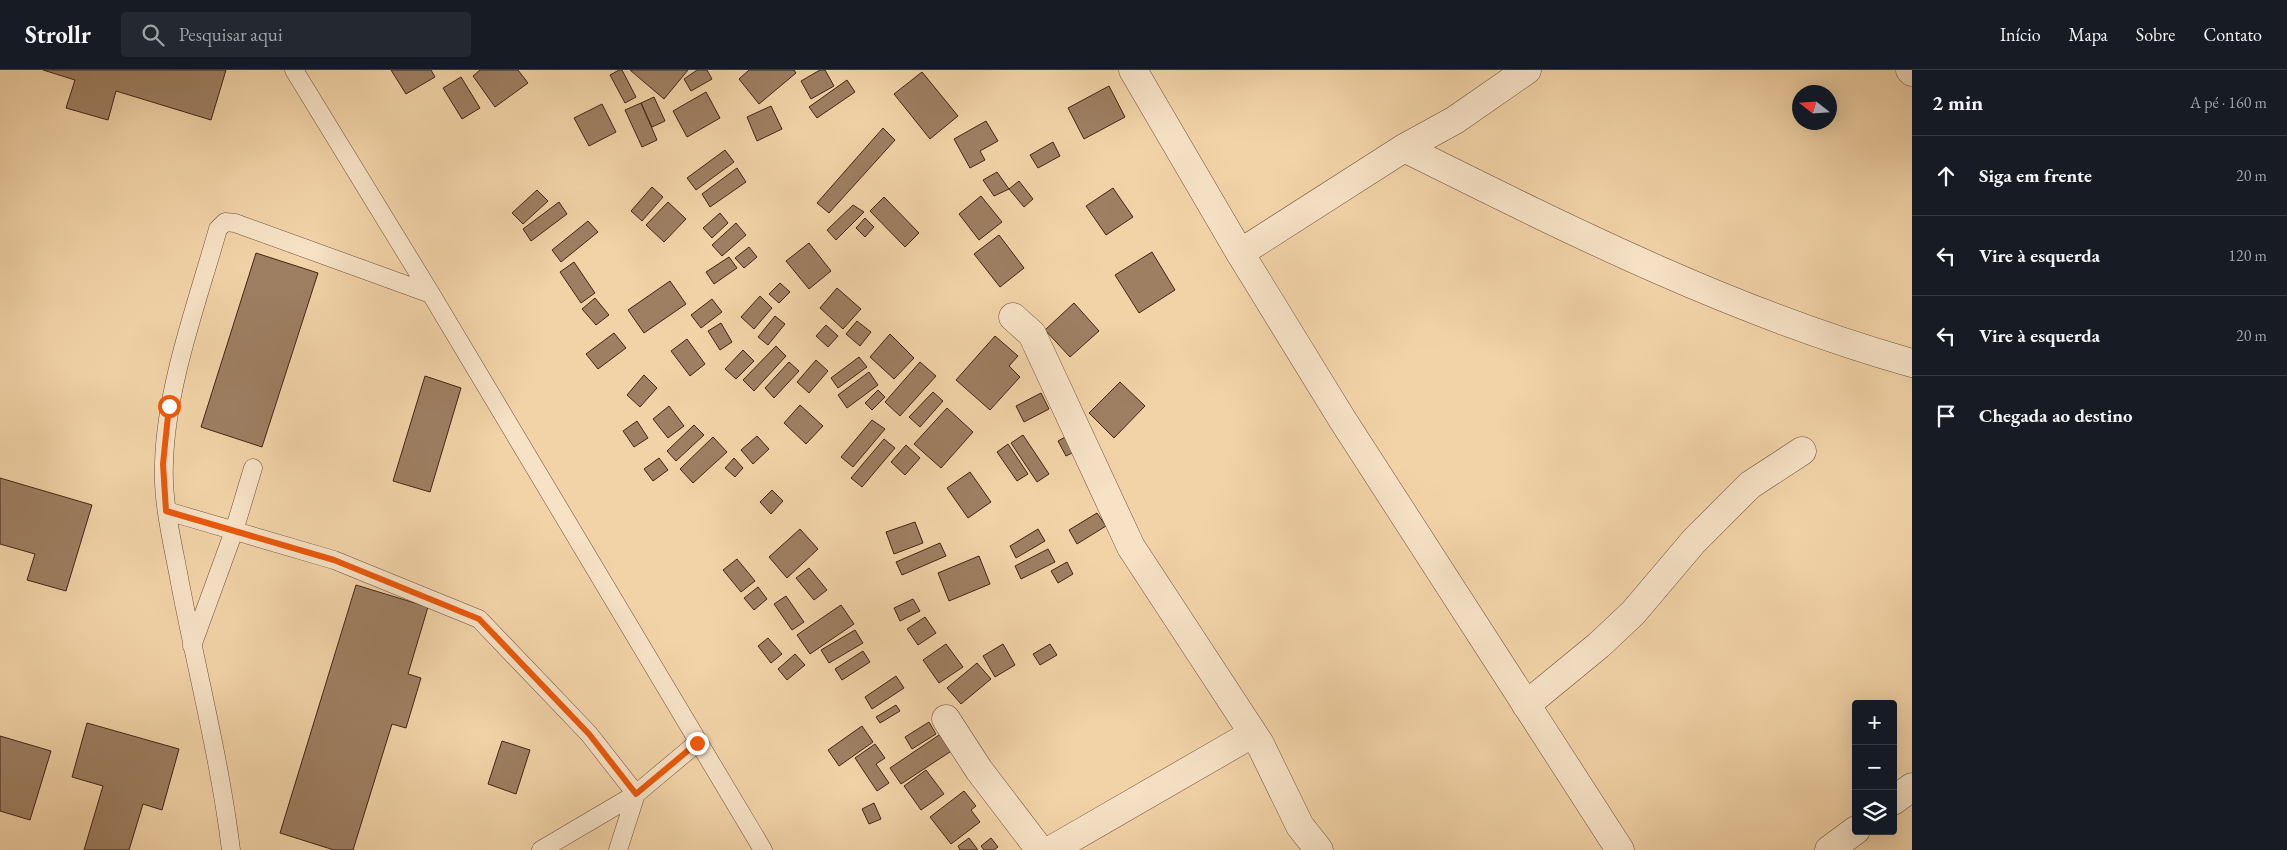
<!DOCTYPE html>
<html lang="pt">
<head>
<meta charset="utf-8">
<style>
  body { margin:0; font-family:"EB Garamond",serif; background:#242831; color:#f1f3f6 }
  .controls { position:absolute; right:15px; bottom:15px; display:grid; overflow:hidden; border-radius:5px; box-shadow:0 5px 20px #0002 }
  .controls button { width:45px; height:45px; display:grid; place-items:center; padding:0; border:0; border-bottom:1px solid #363941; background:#171b24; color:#f1f3f6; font:25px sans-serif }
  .compass { position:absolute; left:1792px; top:15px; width:45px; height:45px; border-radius:50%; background:#171b24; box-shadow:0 5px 20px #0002; rotate:287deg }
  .stop { position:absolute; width:15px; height:15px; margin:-11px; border:4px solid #ea580c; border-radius:50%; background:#fff }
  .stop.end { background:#ea580c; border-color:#fff; box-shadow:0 1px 5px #0008 }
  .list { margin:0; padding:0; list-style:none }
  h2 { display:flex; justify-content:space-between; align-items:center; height:65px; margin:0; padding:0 20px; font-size:21px }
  h2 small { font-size:16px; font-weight:400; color:#9ea1a6 }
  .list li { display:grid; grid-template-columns:32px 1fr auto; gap:15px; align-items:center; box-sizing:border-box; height:80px; padding:0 20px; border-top:1px solid #363941 }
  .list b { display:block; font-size:19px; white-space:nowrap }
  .list em { font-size:16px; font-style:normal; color:#9ea1a6 }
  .icon { flex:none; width:28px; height:28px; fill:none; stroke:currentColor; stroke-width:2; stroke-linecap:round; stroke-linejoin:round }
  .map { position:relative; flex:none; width:1912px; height:780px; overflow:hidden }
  header { display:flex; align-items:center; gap:30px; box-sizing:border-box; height:70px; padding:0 25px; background:#171b24; border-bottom:1px solid #363941 }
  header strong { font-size:24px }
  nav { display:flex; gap:28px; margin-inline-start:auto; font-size:18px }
  .search { width:350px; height:45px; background:#242831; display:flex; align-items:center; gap:12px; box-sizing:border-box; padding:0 18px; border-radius:5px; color:#9ea1a6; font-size:19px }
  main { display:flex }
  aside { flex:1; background:#171b24 }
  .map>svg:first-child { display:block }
</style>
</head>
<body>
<header>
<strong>Strollr</strong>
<div class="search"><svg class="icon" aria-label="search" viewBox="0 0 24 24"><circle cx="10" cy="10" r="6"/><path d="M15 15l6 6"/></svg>Pesquisar aqui</div>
<nav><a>Início</a><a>Mapa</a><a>Sobre</a><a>Contato</a></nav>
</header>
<main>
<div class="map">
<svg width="1912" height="780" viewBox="0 0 1912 780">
  <rect width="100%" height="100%" fill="#f2d3a8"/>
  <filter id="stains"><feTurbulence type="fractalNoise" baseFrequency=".004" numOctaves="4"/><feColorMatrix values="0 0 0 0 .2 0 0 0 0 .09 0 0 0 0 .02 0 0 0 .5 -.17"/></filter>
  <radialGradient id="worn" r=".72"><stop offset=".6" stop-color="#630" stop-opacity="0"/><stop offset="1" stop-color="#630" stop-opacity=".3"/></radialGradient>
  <path fill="#9e7f62" stroke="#432416" d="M 43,0 L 226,0 L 211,50 L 116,21 L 108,50 L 66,38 L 75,10 Z
    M 391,0 L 431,0 L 435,7 L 406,24 Z
    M 480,0 L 518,0 L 528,13 L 495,37 L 473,6 Z
    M 619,0 L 622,0 L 636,27 L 625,33 L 610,5 Z
    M 630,0 L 688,0 L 664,29 Z
    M 697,0 L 707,0 L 712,9 L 691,21 L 684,9 Z
    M 749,0 L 794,0 L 796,3 L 759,34 L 739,9 Z
    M 820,0 L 825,0 L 834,16 L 811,29 L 801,11 Z
    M 922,2 L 958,46 L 930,69 L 894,24 Z
    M 461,7 L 480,38 L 462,49 L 443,18 Z
    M 847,10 L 855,22 L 817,48 L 809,37 Z
    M 1109,16 L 1125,47 L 1084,69 L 1068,38 Z
    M 706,22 L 720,48 L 687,67 L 673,41 Z
    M 654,27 L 665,51 L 652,57 L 641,33 Z
    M 641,33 L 657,70 L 642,77 L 625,40 Z
    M 602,34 L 616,62 L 589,76 L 574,48 Z
    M 771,36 L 782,59 L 757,71 L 747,47 Z
    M 986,51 L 998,71 L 980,81 L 985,90 L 970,98 L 954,69 Z
    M 883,58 L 895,70 L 829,143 L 817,133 Z
    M 1053,72 L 1060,86 L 1038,98 L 1030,85 Z
    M 725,80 L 734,92 L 696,120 L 687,108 Z
    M 737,98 L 746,112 L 710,137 L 702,124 Z
    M 997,102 L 1009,119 L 994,126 L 983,110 Z
    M 1019,111 L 1033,129 L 1024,137 L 1009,119 Z
    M 652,117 L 663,127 L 642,151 L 631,141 Z
    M 1113,118 L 1133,147 L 1106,165 L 1086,136 Z
    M 537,120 L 548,131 L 523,154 L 512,143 Z
    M 981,126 L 1002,152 L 979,170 L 959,144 Z
    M 884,127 L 919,163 L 905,177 L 870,141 Z
    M 559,132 L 567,144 L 531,171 L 523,159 Z
    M 668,132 L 686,149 L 664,172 L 646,155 Z
    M 853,135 L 864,142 L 836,170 L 827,160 Z
    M 720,143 L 728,153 L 712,168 L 703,158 Z
    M 865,148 L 874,157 L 865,167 L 856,158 Z
    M 588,151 L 598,162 L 561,192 L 552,180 Z
    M 736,153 L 746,165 L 722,186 L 712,175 Z
    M 999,165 L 1024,198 L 1000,217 L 974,184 Z
    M 809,173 L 831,201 L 809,219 L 786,191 Z
    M 749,177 L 757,187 L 744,198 L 735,188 Z
    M 1152,182 L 1175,220 L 1139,243 L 1115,205 Z
    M 256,183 L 318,203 L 262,377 L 201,357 Z
    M 729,187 L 737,198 L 714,214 L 706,202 Z
    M 574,192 L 595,223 L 581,233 L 560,202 Z
    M 670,211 L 686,234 L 644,263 L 628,240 Z
    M 780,213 L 790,222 L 779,233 L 769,224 Z
    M 837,218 L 861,239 L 843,259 L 820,238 Z
    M 760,226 L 772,238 L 754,259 L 741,247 Z
    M 595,228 L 609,245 L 596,255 L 582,239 Z
    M 712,229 L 722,242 L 701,258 L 691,245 Z
    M 1074,233 L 1099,261 L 1070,287 L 1045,260 Z
    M 775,246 L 785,254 L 768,275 L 758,267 Z
    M 857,251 L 871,262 L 860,276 L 846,264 Z
    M 721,253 L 732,272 L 720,280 L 708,261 Z
    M 826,255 L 838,266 L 828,277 L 816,266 Z
    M 614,263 L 626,278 L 598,299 L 586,284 Z
    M 890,264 L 914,288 L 894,309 L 870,287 Z
    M 995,266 L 1018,286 L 1009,296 L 1020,307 L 990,340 L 956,310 Z
    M 687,269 L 705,294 L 690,306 L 671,281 Z
    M 776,276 L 786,286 L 754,321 L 743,310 Z
    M 743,280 L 754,291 L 736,309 L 725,299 Z
    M 859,287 L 867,297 L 838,318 L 831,308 Z
    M 816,290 L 828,301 L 809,323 L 797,312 Z
    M 789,292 L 799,301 L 774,328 L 765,318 Z
    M 920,292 L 936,306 L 900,346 L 885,332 Z
    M 869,302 L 878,315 L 847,338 L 838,325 Z
    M 644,305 L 657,318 L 640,337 L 627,325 Z
    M 425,306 L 461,318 L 430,422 L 393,411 Z
    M 1120,312 L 1145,336 L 1114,368 L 1089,343 Z
    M 878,320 L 885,327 L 872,340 L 865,333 Z
    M 933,322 L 943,331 L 920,357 L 909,347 Z
    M 1041,323 L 1049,339 L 1024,352 L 1016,336 Z
    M 800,335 L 823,356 L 806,374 L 784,353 Z
    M 669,336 L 684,356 L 668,368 L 653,349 Z
    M 947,338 L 973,362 L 941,398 L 914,374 Z
    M 872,350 L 885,359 L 853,397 L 841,387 Z
    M 637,351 L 648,368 L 634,377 L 623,361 Z
    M 694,355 L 704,365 L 676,391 L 667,381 Z
    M 1074,362 L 1082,378 L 1066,386 L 1058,371 Z
    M 1023,365 L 1049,404 L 1037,412 L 1011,373 Z
    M 757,366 L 769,379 L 753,394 L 741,380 Z
    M 713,367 L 727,382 L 693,413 L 680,399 Z
    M 884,369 L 895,378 L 862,417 L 851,408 Z
    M 1008,374 L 1028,404 L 1017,411 L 997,382 Z
    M 906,375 L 920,388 L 905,405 L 891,392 Z
    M 659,388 L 668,400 L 653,411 L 644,399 Z
    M 734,388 L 743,398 L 735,407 L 725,398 Z
    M 970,402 L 991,432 L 968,448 L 947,418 Z
    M 0,408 L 92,435 L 66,521 L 27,510 L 35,484 L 0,474 Z
    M 772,420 L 783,431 L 771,444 L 760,432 Z
    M 1097,443 L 1106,456 L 1077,474 L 1069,460 Z
    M 915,452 L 923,473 L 894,484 L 886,462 Z
    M 800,459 L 818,479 L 787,508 L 769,487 Z
    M 1038,459 L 1045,471 L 1016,488 L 1010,476 Z
    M 940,473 L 946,486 L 902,505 L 896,492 Z
    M 1048,479 L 1055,492 L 1021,509 L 1015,496 Z
    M 979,486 L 990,514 L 949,531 L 938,503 Z
    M 737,489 L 755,511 L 741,522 L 723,500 Z
    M 1067,492 L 1073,504 L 1058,513 L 1051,501 Z
    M 809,498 L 827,520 L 814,530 L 796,508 Z
    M 356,515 L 428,537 L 408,604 L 421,608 L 406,658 L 392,654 L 353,780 L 334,780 L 280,763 Z
    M 758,517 L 767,529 L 754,540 L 744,528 Z
    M 786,526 L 804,552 L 792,560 L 774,534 Z
    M 913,529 L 920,541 L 900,551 L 894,538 Z
    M 841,535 L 854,554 L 810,584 L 797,565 Z
    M 925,547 L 936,563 L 918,575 L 907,559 Z
    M 855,560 L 863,573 L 829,593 L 821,580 Z
    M 768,568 L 782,584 L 771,593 L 758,576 Z
    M 946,574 L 963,597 L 939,613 L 923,590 Z
    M 1003,574 L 1015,595 L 995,607 L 983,586 Z
    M 1050,574 L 1057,585 L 1040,595 L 1033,584 Z
    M 863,581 L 870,592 L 842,610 L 835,599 Z
    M 795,584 L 805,595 L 787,610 L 778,599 Z
    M 977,593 L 991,609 L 961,634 L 947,618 Z
    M 896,606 L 904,618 L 872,639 L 865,627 Z
    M 896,635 L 900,641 L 880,653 L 876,647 Z
    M 929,652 L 936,664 L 912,679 L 905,667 Z
    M 87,653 L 179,679 L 162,740 L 143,734 L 129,780 L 84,780 L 103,716 L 72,707 Z
    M 862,656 L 873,672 L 839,696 L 828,680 Z
    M 942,663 L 953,680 L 901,714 L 890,698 Z
    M 0,666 L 51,681 L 30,750 L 0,741 Z
    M 502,671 L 530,680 L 516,724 L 488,714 Z
    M 875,674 L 885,688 L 876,694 L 889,713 L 877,721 L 855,688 Z
    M 926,700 L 944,724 L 921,740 L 904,716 Z
    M 964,721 L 976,736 L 971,740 L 980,752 L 951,774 L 930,747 Z
    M 874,733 L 881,749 L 869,754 L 862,739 Z
    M 969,768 L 978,780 L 960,780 L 958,776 Z
    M 991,768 L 998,777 L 994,780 L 984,780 L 981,776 Z"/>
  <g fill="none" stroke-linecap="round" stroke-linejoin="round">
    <defs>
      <path id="service" d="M 294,0 L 431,224 L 763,780
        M 167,441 L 334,490 L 479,549 L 589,664 L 636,724 L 618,780
        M 192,576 L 234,461 L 253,398
        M 231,780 C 220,690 197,602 180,513 C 173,474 162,433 164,393 C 166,317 197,233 218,159 L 225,152 L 235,153 L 431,224
        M 541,780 L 636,724 L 697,673"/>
      <path id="minor" d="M 1910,0 L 1912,2
        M 1404,78 C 1569,160 1734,243 1912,293
        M 1240,183 L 1404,78 L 1455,50 L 1527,0
        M 1013,247 L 1032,264 L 1131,477 L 1260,674 L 1300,756 L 1319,780
        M 1526,635 L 1599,575 L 1633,543 L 1694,471 L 1750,415 L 1802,381
        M 946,649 L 979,700 L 1040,780
        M 1893,731 L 1912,717
        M 1051,780 L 1252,664
        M 1829,780 L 1856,760"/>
      <path id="tertiary" d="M 1133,0 L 1240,183 L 1342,349 L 1620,780"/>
    </defs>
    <use href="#service" stroke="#6f503a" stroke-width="19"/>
    <use href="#minor" stroke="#6f503a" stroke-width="29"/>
    <use href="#tertiary" stroke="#6f503a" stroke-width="29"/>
    <use href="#service" stroke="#f7e2c6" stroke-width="18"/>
    <use href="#minor" stroke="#f7e2c6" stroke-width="28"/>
    <use href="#tertiary" stroke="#f7e2c6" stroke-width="28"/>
  </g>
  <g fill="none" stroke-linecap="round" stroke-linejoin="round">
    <path stroke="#ea580c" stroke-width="6" d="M 169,336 L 163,394 L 166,441 L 334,490 L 479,549 L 589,664 L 636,724 L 697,673"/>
  </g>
  <rect width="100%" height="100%" filter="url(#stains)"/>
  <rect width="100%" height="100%" fill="url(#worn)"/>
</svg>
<div class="controls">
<button>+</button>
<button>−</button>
<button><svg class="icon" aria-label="layers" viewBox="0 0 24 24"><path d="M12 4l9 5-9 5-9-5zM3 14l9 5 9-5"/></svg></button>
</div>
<svg class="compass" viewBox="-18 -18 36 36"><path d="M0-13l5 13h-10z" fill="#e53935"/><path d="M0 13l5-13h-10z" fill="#9ea1a6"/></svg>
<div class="stop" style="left:169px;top:336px"></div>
<div class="stop end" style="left:697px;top:673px"></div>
</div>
<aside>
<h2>2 min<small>A pé · 160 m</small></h2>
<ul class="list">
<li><svg class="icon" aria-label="ahead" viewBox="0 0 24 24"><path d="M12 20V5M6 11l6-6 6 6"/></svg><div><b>Siga em frente</b></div><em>20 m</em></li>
<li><svg class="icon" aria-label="left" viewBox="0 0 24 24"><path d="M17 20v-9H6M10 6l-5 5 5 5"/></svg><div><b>Vire à esquerda</b></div><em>120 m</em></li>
<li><svg class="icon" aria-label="left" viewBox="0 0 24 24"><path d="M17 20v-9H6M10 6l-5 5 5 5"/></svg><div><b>Vire à esquerda</b></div><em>20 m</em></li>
<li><svg class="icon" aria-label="arrive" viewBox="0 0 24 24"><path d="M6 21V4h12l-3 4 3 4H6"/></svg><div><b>Chegada ao destino</b></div></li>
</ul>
</aside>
</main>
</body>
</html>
